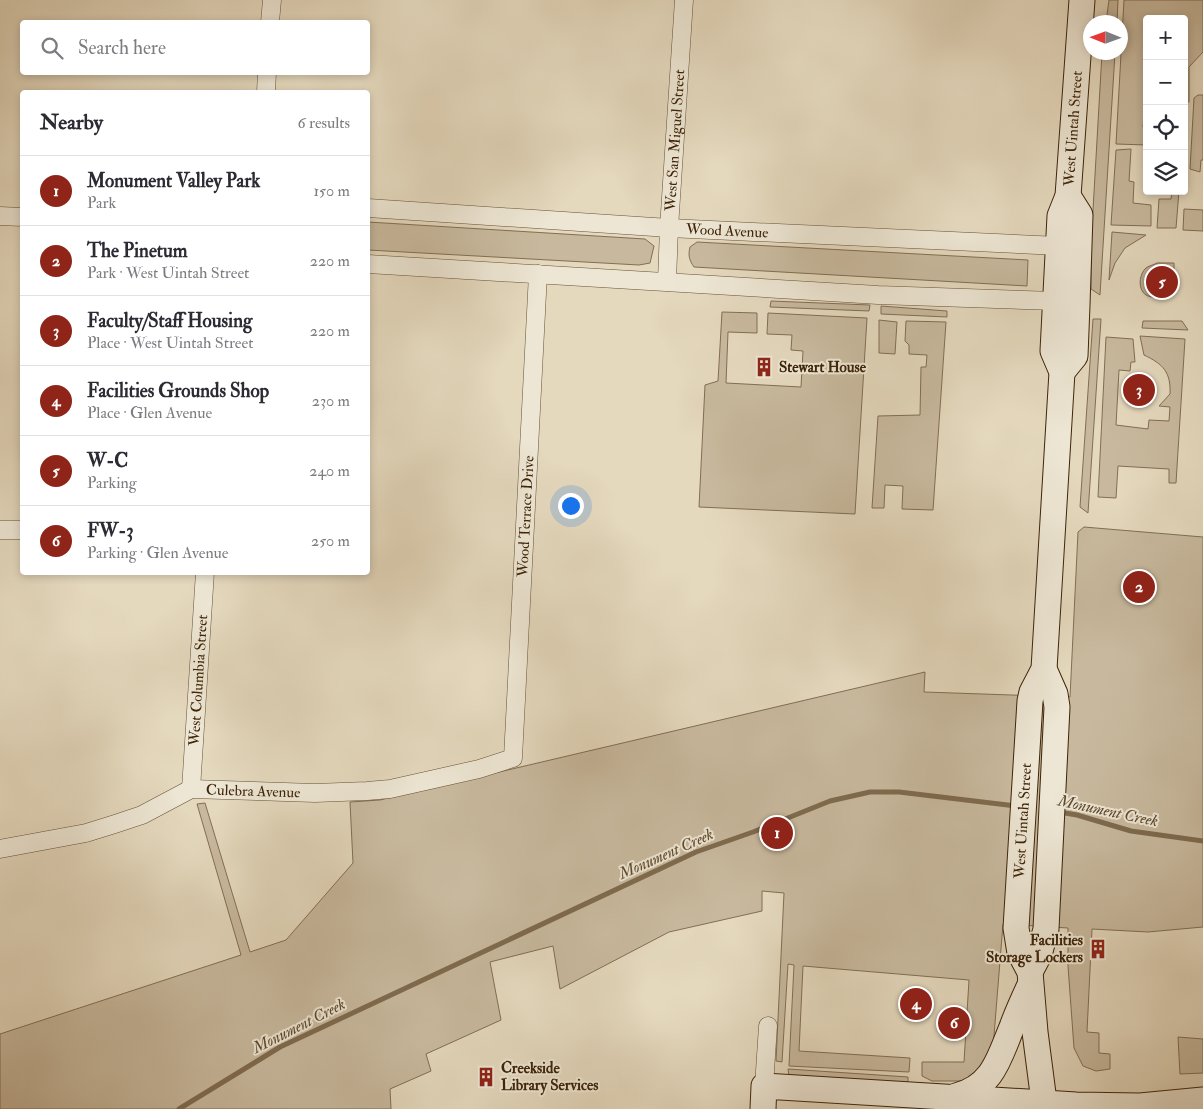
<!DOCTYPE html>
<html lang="en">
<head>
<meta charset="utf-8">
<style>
  body { margin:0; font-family:"IM FELL Double Pica",serif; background:#f2f2f3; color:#2b2b33 }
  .controls { position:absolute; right:15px; top:15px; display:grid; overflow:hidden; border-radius:5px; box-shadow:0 2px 8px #0003 }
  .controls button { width:45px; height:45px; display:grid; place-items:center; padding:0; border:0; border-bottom:1px solid #e1e1e2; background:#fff; color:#2b2b33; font:25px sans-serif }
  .compass { position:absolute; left:1083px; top:15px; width:45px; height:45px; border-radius:50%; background:#fff; box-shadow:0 2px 8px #0003; rotate:271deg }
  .you { position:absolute; left:570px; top:505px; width:18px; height:18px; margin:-12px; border:4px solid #fff; border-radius:50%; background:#1a73e8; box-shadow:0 0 0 8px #1a73e833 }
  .badge { display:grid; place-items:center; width:32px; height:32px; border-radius:50%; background:#8f2418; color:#fff; font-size:16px; font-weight:700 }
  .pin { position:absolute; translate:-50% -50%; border:2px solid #fff; box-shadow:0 1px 5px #0006 }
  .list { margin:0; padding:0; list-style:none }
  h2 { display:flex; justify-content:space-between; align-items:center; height:65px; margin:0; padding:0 20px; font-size:21px }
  h2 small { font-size:16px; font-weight:400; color:#7c7c81 }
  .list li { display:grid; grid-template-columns:32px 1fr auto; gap:15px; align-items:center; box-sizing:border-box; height:70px; padding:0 20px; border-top:1px solid #e1e1e2 }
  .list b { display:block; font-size:19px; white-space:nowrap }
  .list p { margin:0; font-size:16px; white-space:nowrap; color:#7c7c81 }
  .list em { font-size:16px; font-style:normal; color:#7c7c81 }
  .icon { flex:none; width:28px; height:28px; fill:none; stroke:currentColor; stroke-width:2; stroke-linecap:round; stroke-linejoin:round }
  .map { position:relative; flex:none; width:1203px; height:1109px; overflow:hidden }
  .search { position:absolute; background:#fff; box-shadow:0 2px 8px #0003; left:20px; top:20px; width:350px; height:55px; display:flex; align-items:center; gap:12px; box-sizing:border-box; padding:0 18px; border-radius:5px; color:#7c7c81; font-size:19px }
  .panel { position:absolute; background:#fff; box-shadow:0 2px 8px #0003; left:20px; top:90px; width:350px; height:485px; border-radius:5px }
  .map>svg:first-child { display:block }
</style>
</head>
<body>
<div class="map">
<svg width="1203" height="1109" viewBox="0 0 1203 1109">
  <rect width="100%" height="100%" fill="#e4d8bd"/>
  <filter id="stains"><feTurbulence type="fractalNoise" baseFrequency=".004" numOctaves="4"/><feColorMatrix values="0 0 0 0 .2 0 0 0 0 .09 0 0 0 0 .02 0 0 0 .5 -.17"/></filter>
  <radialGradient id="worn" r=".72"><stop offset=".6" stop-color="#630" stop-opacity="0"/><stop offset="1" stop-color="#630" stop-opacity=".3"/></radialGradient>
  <path fill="#c8b99e" stroke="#826e53" d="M 1109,0 L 1118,0 L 1117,22 L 1106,22 Z
    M 1124,0 L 1203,0 L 1203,52 L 1189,67 L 1189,102 L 1184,102 L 1184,19 L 1147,19 L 1147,107 L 1145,107 L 1143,127 L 1147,128 L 1147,145 L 1116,144 Z
    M 1102,53 L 1115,53 L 1100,295 L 1091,289 L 1091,245 Z
    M 1198,95 L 1203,95 L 1203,160 L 1201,160 L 1200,172 L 1190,169 L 1194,98 Z
    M 1131,149 L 1129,181 L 1134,182 L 1133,203 L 1151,205 L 1151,226 L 1111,225 L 1116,150 Z
    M 1172,191 L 1179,191 L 1176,228 L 1157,228 L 1159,199 L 1171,199 Z
    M 1184,209 L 1203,210 L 1203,231 L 1183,230 Z
    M 368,222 L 645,239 L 654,246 L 650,263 L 639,265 L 368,250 Z
    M 1112,232 L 1146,235 L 1125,248 L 1115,263 L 1109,280 Z
    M 697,242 L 1028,260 L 1027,286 L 694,267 C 689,260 688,255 690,247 Z
    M 1157,263 L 1174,263 L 1174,283 L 1168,283 L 1159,298 C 1153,297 1146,297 1143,292 C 1138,286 1140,273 1146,268 C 1148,266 1154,265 1157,263 Z
    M 771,301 L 870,305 L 869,311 L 770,307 Z
    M 881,306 L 947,311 L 947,317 L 881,314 Z
    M 722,312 L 757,313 L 757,333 L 728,332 L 726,383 L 801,387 L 803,351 L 791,350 L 792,335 L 767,334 L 768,313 L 867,318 L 855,514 L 699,507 L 705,385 L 718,381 Z
    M 1093,319 L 1101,319 L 1088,513 L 1080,507 Z
    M 879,320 L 897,322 L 895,354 L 879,353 Z
    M 906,321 L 946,322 L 933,510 L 902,509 L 903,486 L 885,485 L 884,508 L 872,508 L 878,416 L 920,415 L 921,367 L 926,367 L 927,355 L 909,354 L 909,345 L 905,341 Z
    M 1143,321 L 1182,321 L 1188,330 L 1142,328 Z
    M 1140,336 L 1185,339 L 1176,483 L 1169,483 L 1169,469 L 1118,466 L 1116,498 L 1098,497 L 1106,337 L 1133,339 L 1135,362 L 1131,362 L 1130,371 L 1119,370 L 1116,425 L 1148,429 L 1149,420 L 1169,421 L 1170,407 L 1159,406 L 1170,394 C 1171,372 1163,364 1144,355 Z
    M 1084,527 L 1203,537 L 1203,927 L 1148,932 L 1092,929 L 1087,1032 L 1099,1033 L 1099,1053 L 1110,1054 L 1110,1069 L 1096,1071 L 1083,1066 L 1074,1048 L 1068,966 L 1068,928 L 1003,924 L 993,1048 L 971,1081 L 932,1081 L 922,1076 L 922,1062 L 964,1062 L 969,980 L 803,966 L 799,1051 L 910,1058 L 909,1072 L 789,1066 L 794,965 L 788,964 L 782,1062 L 776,1061 L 784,893 L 762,891 L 762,911 L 669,932 L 560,989 L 553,946 L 490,962 L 501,1020 L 426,1054 L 431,1071 L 390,1089 L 391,1109 L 0,1109 L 0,1034 L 241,955 L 197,804 L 205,803 L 250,952 L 286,940 L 353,863 L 350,802 L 380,800 L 925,672 L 924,692 L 1070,697 L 1078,532 Z
    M 1178,1037 L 1203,1039 L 1203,1073 L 1180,1074 Z
    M 788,1069 L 908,1077 L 908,1084 L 789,1076 Z"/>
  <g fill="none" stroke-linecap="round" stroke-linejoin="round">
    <path stroke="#7f6b4f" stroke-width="5" d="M 1059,812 L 1077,815 L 1131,831 L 1203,841
      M 179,1109 L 280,1047 L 696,852 L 753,832 L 830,801 L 870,792 L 899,792 L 1016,806"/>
    <defs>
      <g id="street">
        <path d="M 270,22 L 272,0"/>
        <path d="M 266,92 L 267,72"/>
        <path id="s1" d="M 368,208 L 669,228 L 1059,246"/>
        <path d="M 0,216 L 22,217"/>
        <path d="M 368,264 L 878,295 L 1056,301"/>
        <path id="s2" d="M 667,281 L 669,228 L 684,0"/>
        <path d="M 0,530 L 22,530"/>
        <path id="s3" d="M 191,789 L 205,572"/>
        <path id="s4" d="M 0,849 L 86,833 L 115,824 L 142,815 L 191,789 L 315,793 L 367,791 L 390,789 L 479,769 L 513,758 L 538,274"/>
        <path d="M 764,1086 L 768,1026"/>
      </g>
      <g id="secondary">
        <path d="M 1062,372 L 1075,356 L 1077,305 L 1080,215 L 1068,196"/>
        <path d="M 1030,972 L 1039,955 L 1046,929 L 1057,707 L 1055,694 L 1044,669"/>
        <path d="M 956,1096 C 993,1087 999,1058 1012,1027 C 1017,1013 1023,1000 1029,987"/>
        <path d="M 763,1109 L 764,1086 L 1076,1105 L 1140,1106 L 1203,1100"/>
        <path id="s5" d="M 1045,1109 L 1035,1032 L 1030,972 L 1020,953 L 1016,928 L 1030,701 L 1032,692 L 1044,669 L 1062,372 L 1053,351 L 1060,216 L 1068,196 L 1082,0"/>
      </g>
    </defs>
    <use href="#street" stroke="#675135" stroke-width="19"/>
    <use href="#secondary" stroke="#3d2408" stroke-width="27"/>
    <use href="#street" stroke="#ede6d4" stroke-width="18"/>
    <use href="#secondary" stroke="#ede6d4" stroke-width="25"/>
  </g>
  <defs>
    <symbol id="building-bare" viewBox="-9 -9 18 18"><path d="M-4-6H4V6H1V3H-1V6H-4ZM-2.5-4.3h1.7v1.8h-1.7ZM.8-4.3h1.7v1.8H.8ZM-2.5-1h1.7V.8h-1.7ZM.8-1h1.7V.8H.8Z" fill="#8f2418" stroke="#ede6d4" stroke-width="2.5" paint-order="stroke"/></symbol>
  </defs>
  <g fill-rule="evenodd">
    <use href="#building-bare" x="750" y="353" width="28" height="28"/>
    <use href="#building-bare" x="1084" y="935" width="28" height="28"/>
    <use href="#building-bare" x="472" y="1063" width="28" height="28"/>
  </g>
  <g text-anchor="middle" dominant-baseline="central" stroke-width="4" stroke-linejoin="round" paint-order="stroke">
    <g font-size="15" fill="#3d2408" stroke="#ede6d4">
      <text stroke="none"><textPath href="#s5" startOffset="992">West Uintah Street</textPath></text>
      <text stroke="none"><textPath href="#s2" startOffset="141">West San Miguel Street</textPath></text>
      <text stroke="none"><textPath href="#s1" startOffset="360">Wood Avenue</textPath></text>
      <text stroke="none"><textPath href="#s4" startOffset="770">Wood Terrace Drive</textPath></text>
      <text stroke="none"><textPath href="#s3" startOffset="109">West Columbia Street</textPath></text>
      <text stroke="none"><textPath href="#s4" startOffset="264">Culebra Avenue</textPath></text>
      <text stroke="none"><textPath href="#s5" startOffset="292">West Uintah Street</textPath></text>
    </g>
    <g font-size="15" font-weight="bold" fill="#3d2408" stroke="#ede6d4" text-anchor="start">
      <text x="779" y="367">Stewart House</text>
      <text x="1083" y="940" text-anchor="end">Facilities<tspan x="1083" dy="17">Storage Lockers</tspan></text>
      <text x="501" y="1068">Creekside<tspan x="501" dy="17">Library Services</tspan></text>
    </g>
    <g font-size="16" font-style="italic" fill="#5e482c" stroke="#ede6d4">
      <text transform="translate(1108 811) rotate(12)">Monument Creek</text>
      <text transform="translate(666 854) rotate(-24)">Monument Creek</text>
      <text transform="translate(299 1026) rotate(-27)">Monument Creek</text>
    </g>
  </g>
  <rect width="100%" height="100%" filter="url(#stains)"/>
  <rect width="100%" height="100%" fill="url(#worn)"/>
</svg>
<div class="controls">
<button>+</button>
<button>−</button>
<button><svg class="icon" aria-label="locate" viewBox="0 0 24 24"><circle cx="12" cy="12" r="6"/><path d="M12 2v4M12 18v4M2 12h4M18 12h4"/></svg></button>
<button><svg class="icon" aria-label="layers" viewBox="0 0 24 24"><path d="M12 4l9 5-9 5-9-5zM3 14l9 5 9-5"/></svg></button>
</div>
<svg class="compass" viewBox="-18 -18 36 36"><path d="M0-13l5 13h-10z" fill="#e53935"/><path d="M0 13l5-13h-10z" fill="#7c7c81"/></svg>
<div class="you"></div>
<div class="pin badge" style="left:777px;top:833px">1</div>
<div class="pin badge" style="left:1139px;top:587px">2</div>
<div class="pin badge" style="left:1139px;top:390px">3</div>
<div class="pin badge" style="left:916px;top:1004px">4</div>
<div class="pin badge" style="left:1162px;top:282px">5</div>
<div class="pin badge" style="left:954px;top:1023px">6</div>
<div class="search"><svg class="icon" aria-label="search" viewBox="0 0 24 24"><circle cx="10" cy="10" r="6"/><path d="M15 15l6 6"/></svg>Search here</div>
<section class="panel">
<h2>Nearby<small>6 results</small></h2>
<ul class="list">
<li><span class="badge">1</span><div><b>Monument Valley Park</b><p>Park</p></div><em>150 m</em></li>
<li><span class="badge">2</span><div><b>The Pinetum</b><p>Park · West Uintah Street</p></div><em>220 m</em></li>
<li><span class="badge">3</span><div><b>Faculty/Staff Housing</b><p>Place · West Uintah Street</p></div><em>220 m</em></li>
<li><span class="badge">4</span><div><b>Facilities Grounds Shop</b><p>Place · Glen Avenue</p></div><em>230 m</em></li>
<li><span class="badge">5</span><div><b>W-C</b><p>Parking</p></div><em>240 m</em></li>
<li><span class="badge">6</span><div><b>FW-3</b><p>Parking · Glen Avenue</p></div><em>250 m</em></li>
</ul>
</section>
</div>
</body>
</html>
